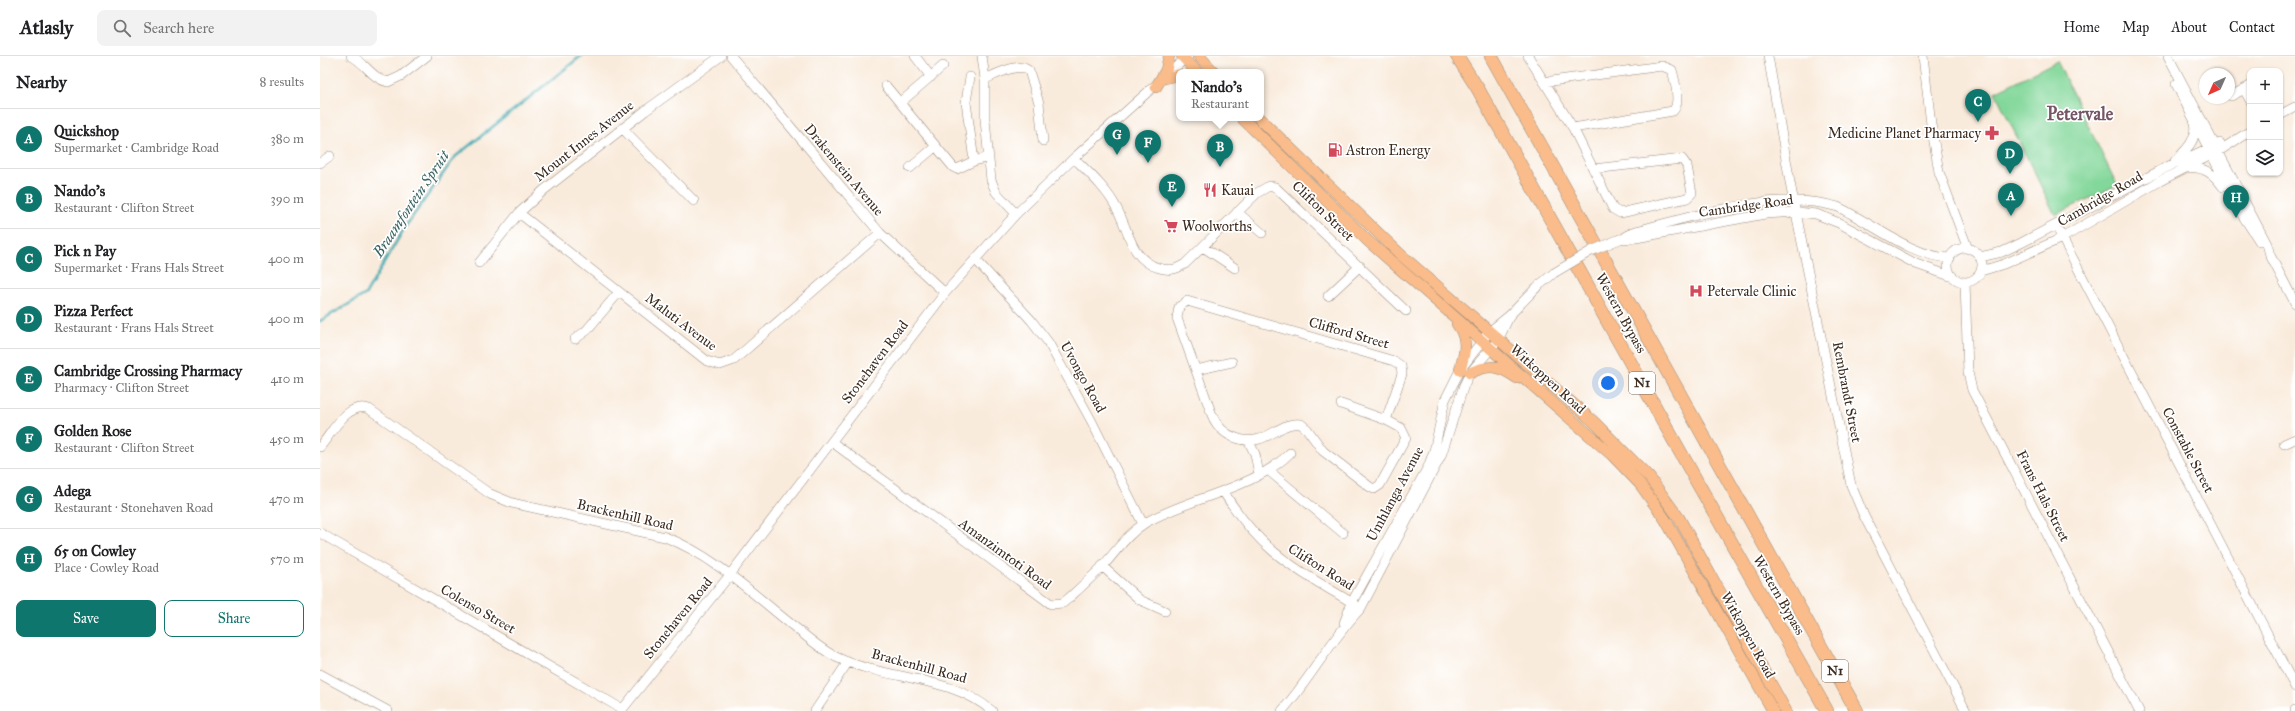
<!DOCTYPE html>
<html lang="en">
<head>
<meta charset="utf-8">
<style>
  body { margin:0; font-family:"IM FELL Great Primer",serif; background:#f2f2f2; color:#202124 }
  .controls { position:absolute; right:12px; top:12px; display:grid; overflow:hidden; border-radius:8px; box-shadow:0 1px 3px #0004 }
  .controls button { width:36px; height:36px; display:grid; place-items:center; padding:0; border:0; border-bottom:1px solid #e0e0e0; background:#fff; color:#202124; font:20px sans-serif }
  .compass { position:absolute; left:1879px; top:12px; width:36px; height:36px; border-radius:50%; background:#fff; box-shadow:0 1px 3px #0004; rotate:225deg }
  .you { position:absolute; left:1288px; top:327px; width:14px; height:14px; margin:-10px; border:3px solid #fff; border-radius:50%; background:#1a73e8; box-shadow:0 0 0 6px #1a73e833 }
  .badge { display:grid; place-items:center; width:26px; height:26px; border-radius:50%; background:#0f766e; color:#fff; font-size:13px; font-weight:700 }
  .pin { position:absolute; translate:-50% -33px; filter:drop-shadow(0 1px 2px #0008) }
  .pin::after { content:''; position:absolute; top:21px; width:14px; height:12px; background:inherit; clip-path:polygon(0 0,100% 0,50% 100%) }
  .popup { position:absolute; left:856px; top:13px; width:88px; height:52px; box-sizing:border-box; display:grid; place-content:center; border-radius:8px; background:#fff; filter:drop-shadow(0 1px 3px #0005); font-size:13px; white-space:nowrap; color:#757577 }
  .popup b { font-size:15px; color:#202124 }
  .popup::after { content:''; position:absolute; left:50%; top:100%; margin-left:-8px; border:8px solid transparent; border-top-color:#fff }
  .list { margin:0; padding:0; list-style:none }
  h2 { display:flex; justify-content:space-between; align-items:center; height:52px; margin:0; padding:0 16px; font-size:17px }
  h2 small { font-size:13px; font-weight:400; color:#757577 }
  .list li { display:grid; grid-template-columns:26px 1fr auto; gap:12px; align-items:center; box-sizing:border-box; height:60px; padding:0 16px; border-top:1px solid #e0e0e0 }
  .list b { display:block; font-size:15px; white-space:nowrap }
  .list p { margin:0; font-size:13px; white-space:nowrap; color:#757577 }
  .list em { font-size:13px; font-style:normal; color:#757577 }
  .actions { display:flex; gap:8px; padding:12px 16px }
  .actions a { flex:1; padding:9px 0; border:1px solid #0f766e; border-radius:8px; text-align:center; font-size:14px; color:#0f766e }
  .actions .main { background:#0f766e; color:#fff }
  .icon { flex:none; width:22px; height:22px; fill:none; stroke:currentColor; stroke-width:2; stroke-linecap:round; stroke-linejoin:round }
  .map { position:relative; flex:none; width:1975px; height:655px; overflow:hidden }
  header { display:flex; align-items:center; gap:24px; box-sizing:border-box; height:56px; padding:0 20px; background:#fff; border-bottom:1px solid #e0e0e0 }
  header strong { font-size:19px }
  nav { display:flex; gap:22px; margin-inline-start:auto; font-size:14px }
  .search { width:280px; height:36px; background:#f2f2f2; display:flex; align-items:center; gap:10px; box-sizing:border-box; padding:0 14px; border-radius:8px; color:#757577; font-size:15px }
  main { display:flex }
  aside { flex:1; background:#fff }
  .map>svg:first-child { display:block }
</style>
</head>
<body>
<header>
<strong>Atlasly</strong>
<div class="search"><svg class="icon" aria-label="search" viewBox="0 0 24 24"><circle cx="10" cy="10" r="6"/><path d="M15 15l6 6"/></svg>Search here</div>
<nav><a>Home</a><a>Map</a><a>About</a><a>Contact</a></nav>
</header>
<main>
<aside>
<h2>Nearby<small>8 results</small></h2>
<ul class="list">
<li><span class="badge">A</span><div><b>Quickshop</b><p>Supermarket · Cambridge Road</p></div><em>380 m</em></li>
<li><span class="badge">B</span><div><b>Nando's</b><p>Restaurant · Clifton Street</p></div><em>390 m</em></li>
<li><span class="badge">C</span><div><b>Pick n Pay</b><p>Supermarket · Frans Hals Street</p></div><em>400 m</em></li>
<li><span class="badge">D</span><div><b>Pizza Perfect</b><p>Restaurant · Frans Hals Street</p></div><em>400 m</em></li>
<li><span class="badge">E</span><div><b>Cambridge Crossing Pharmacy</b><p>Pharmacy · Clifton Street</p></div><em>410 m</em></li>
<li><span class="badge">F</span><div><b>Golden Rose</b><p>Restaurant · Clifton Street</p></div><em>450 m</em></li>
<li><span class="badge">G</span><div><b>Adega</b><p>Restaurant · Stonehaven Road</p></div><em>470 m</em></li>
<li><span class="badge">H</span><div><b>65 on Cowley</b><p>Place · Cowley Road</p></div><em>570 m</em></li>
</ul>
<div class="actions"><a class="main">Save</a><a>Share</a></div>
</aside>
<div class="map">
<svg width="1975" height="655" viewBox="0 0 1975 655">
  <rect width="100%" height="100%" fill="#fff"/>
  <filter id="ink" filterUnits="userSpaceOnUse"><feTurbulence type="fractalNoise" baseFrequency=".025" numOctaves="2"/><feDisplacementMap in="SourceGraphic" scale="8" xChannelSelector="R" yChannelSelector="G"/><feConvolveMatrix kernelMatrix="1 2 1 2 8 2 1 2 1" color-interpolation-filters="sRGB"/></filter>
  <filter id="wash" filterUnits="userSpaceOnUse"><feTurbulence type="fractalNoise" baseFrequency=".012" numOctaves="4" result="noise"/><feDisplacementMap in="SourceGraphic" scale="16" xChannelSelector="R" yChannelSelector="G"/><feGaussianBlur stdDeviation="0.9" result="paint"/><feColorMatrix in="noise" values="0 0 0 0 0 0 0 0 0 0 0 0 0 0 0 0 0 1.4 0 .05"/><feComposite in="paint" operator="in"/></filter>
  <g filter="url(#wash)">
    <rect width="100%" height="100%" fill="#f9ebdb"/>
    <path fill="#82d79a" stroke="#5e805c" d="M 1737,5 L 1797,129 L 1735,159 L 1675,36 Z"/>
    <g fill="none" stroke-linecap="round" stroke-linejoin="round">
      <path stroke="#39aab4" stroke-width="2.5" d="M 0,265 L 46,238 L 85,171 L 135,101 L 261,0"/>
    </g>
  </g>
  <g filter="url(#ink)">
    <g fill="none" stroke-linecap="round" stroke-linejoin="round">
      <defs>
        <path id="minor" d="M 31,0 C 45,6 52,23 68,26 L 81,20 L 107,0
          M 411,0 L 560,177 L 625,237
          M 595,0 L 611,21
          M 662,0 L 665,23 L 665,64 L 671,124 L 676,136 L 696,158
          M 1208,0 L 1253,72 L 1293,153 L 1300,157 L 1305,156 L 1367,142 L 1372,137 L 1367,110 L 1362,103 L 1273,113
          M 1448,0 L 1471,132 L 1531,429 L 1544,460 L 1646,655
          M 1603,0 L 1611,68 L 1619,116 L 1648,193
          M 1848,0 L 1947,188 L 1950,199 L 1975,247
          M 650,21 L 646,46 L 654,105
          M 665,23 C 675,19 699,5 709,15 L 719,47 L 723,85
          M 1224,26 L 1342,10 L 1352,14 C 1355,25 1361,47 1353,55 L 1253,72
          M 1856,28 L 1921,157 L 1940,186
          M 566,30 L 633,111 L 637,113 L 654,105 L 669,101
          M 1924,33 L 1930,44
          M 1911,40 L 1930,30
          M 580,47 L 623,10
          M 1960,59 L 1975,51
          M 302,72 L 374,145
          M 754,102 C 769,117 786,132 796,151 C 809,173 810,204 839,212 C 849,215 855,214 865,208 L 937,137 L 949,130 L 955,131 L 1086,255
          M 1855,105 C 1866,94 1878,84 1874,67
          M 0,107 L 10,100
          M 590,112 L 615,91
          M 1868,112 C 1884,110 1894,118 1903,131
          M 917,156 L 942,177
          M 199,157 L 387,305 L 400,309 L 414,304 L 560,177
          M 1736,170 L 1975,631
          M 1304,182 L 1313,176 C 1374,160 1457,132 1518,151 C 1552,167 1592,201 1630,202
          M 1300,183 L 1316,182 L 1445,158 L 1477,156 L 1496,158 L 1519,167 L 1596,208 L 1633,221
          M 883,191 L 915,212
          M1628 209a17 17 0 1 1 34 0a17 17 0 1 1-34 0Z
          M 1660,201 L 1682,196 L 1701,187 L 1851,109 L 1900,87
          M 655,203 L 711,264 L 728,286 L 771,364 L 823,468
          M 159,207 L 199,157 L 224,134 L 325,55 L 401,0
          M 1661,215 L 1684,208 L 1742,182 L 1840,125 L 1899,95 L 1930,75
          M 1645,226 L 1648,316 L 1652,334 L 1819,655
          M 1008,240 L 1040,210
          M 867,245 L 1074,305 L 1081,310 L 1082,318 L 1066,364 L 1081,372 L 1086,382 L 1060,429 L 1054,433 L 1050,431 L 1003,395 L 987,373 L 981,368 C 959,364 946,393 916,382 C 904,378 897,371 892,359 L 857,262 L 859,251 Z
          M 255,283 L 266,275 L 299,236
          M 876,314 L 912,306
          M 1021,348 L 1066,364
          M 512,386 L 731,548 L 743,547 L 749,542 C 760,532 771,522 782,511 C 796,496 807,478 825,467 C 869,441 933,434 970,397
          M 929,386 L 935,398 L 939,418
          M 1964,388 L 1975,383
          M 0,391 C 12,377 27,345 49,353 L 170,438 L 192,447 L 345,481 C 393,499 433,538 472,569 C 486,580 500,593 516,601 C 566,625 629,618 672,655
          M 948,414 L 1023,477
          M 903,435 C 942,498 975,512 1036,549
          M 0,477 L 302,653
          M 782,510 L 820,544 L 845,555
          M 1024,567 L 1032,546 L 1108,411 L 1114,395 L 1125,344 L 1140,314 L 1169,276 L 1190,259 L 1217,231 L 1234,217
          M 0,618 L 68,655
          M 301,655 L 409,520 L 625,237 L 696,158 L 754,102 L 868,0
          M 495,655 L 528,606
          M 962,655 C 991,622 1011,583 1041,552 L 1121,400 L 1144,329 L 1150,317 L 1178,284 L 1190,259
          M 1975,655 L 1975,654"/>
        <path id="major" d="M 862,0 L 877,16
          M 879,0 L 894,16
          M 845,22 L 859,19
          M 836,31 L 846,14 L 849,0
          M 922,62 L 1048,185 L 1292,399 L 1320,428 L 1345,463 L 1453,655
          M 939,62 L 1080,198 L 1274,366 L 1329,421 L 1359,462 L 1466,655
          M 1137,268 C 1149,284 1145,296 1140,314
          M 1150,317 C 1170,308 1178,309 1197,322"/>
        <path id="highway" d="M 1137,0 L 1158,33 L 1377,426 L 1507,655
          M 1171,0 L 1537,655"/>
      </defs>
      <use href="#minor" stroke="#9a8a7c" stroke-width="10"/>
      <use href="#major" stroke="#9a8a7c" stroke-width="12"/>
      <use href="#highway" stroke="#9a8a7c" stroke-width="14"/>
      <use href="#minor" stroke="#fff" stroke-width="9"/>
      <use href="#major" stroke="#f9bc8a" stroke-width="11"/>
      <use href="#highway" stroke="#f9bc8a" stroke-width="13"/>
      <defs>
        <path id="minor-bridge" d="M 1234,217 L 1271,195 L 1300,183"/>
      </defs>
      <use href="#minor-bridge" stroke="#9a8a7c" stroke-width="10" stroke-linecap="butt"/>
      <use href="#minor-bridge" stroke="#fff" stroke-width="9"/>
    </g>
  </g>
  <defs>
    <symbol id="pharmacy-bare" viewBox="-9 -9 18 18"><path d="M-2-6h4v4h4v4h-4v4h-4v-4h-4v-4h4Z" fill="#d1495b" stroke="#fff" stroke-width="2.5" paint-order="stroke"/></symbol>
    <symbol id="fuel-bare" viewBox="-9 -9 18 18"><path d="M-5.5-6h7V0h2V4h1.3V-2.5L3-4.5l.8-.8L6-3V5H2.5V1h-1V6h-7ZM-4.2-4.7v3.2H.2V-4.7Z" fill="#d1495b" stroke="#fff" stroke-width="2.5" paint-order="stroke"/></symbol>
    <symbol id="restaurant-bare" viewBox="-9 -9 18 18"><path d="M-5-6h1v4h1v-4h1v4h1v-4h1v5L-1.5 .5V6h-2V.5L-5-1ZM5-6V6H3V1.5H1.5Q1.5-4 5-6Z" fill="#d1495b" stroke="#fff" stroke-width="2.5" paint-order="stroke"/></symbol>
    <symbol id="supermarket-bare" viewBox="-9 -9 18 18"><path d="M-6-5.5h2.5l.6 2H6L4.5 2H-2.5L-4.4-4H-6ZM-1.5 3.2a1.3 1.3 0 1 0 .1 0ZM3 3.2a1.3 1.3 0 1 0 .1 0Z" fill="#d1495b" stroke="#fff" stroke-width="2.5" paint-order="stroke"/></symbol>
    <symbol id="hospital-bare" viewBox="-9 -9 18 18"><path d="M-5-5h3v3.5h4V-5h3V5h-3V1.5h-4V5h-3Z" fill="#d1495b" stroke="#fff" stroke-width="2.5" paint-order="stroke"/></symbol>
  </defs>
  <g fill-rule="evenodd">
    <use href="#pharmacy-bare" x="1662" y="67" width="20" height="20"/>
    <use href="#fuel-bare" x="1005" y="84" width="20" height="20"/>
    <use href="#restaurant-bare" x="880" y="124" width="20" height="20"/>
    <use href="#supermarket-bare" x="841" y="160" width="20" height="20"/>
    <use href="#hospital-bare" x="1366" y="225" width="20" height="20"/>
  </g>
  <g text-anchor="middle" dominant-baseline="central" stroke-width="3.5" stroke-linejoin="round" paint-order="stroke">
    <g fill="#fff" stroke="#766a62" stroke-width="1">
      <rect x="1309" y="316" width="26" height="22" rx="3"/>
      <rect x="1502" y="604" width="26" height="22" rx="3"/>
    </g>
    <g font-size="13" font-weight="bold" fill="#3b2a1e">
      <text x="1322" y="327">N1</text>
      <text x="1515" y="615">N1</text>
    </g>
    <g font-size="14" fill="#3b2a1e" stroke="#fff" text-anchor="start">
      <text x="1661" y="77" text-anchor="end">Medicine Planet Pharmacy</text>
      <text x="1026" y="94">Astron Energy</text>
      <text x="901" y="134">Kauai</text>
      <text x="862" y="170">Woolworths</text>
      <text x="1387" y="235">Petervale Clinic</text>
    </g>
    <g font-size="14" fill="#3b2a1e" stroke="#fff">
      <text transform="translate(264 85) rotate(-38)">Mount Innes Avenue</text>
      <text transform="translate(524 114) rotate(50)">Drakenstein Avenue</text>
      <text transform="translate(1780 143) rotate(-30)">Cambridge Road</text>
      <text transform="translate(1426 150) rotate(-8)">Cambridge Road</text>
      <text transform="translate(1003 155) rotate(44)">Clifton Street</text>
      <text transform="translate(1301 257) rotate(61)">Western Bypass</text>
      <text transform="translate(361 266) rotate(37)">Maluti Avenue</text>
      <text transform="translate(1029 277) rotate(16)">Clifford Street</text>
      <text transform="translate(555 306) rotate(-53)">Stonehaven Road</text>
      <text transform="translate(763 321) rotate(61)">Uvongo Road</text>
      <text transform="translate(1228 323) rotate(42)">Witkoppen Road</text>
      <text transform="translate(1527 336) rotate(79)">Rembrandt Street</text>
      <text transform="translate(1868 394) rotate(62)">Constable Street</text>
      <text transform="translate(1075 438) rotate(-62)">Umhlanga Avenue</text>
      <text transform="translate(1723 440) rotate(63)">Frans Hals Street</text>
      <text transform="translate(305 459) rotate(13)">Brackenhill Road</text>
      <text transform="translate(685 498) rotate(36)">Amanzimtoti Road</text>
      <text transform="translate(1001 511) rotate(32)">Clifton Road</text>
      <text transform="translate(1459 539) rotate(60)">Western Bypass</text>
      <text transform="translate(158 553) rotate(30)">Colenso Street</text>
      <text transform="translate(358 562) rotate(-51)">Stonehaven Road</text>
      <text transform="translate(1428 579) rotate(61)">Witkoppen Road</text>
      <text transform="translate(599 610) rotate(15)">Brackenhill Road</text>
    </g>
    <g font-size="15" font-style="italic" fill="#3a6462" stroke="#fff">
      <text transform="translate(91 148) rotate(-56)">Braamfontein Spruit</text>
    </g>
    <g font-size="18" font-weight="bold" fill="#745665" stroke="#fff">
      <text x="1760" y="58">Petervale</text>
    </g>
  </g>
</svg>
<div class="controls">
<button>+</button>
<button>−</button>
<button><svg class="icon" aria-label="layers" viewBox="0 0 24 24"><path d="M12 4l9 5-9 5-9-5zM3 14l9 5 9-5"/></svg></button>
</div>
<svg class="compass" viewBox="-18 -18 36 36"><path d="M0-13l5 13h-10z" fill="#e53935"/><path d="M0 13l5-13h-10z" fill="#757577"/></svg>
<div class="you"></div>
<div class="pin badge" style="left:1691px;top:160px">A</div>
<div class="pin badge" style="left:900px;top:111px">B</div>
<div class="popup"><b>Nando's</b>Restaurant</div>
<div class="pin badge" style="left:1658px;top:66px">C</div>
<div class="pin badge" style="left:1690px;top:118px">D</div>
<div class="pin badge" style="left:852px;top:151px">E</div>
<div class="pin badge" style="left:828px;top:107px">F</div>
<div class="pin badge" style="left:797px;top:99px">G</div>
<div class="pin badge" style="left:1916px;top:162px">H</div>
</div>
</main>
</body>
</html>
